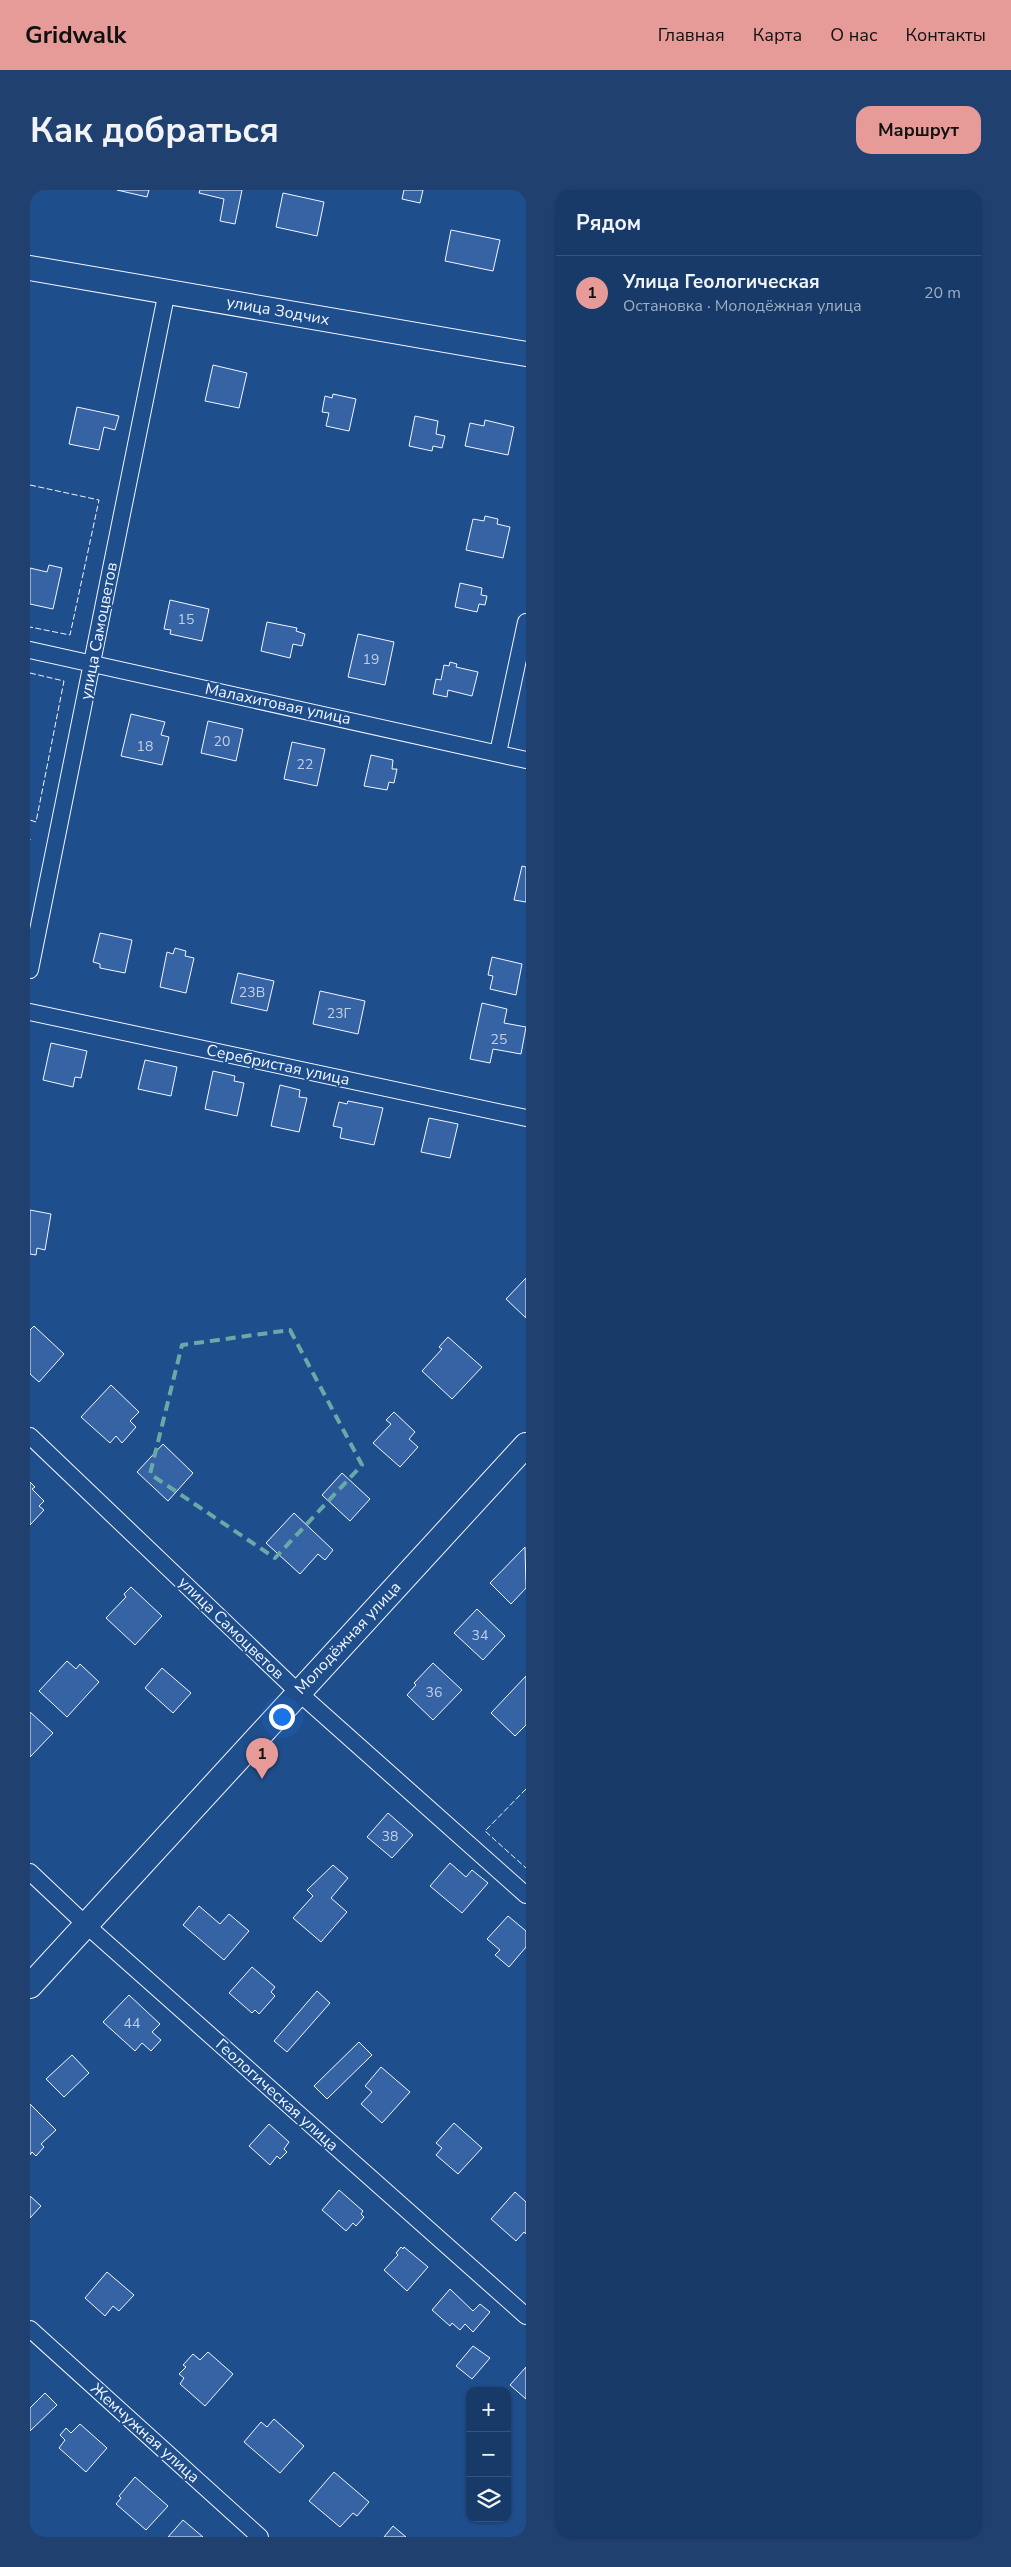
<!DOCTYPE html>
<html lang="ru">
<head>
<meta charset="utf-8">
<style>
  body { margin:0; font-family:"Nunito Sans",sans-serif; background:#20416f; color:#f1f3f6 }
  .controls { position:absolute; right:15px; bottom:15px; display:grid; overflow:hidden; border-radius:10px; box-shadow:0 1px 4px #0004 }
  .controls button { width:45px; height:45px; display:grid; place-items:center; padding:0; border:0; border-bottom:1px solid #36547d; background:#173a69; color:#f1f3f6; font:25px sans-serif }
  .you { position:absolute; left:251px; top:1526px; width:18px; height:18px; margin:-12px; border:4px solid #fff; border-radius:50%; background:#1a73e8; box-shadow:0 0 0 8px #1a73e833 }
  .badge { display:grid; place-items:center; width:32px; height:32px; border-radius:50%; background:#e69b98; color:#111; font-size:16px; font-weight:700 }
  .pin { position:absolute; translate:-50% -41px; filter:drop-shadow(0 1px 2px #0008) }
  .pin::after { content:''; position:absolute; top:26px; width:18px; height:15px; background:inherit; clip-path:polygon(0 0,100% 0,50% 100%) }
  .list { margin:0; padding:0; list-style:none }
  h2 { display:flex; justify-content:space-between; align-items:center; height:65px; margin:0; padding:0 20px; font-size:21px }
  h2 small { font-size:16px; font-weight:400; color:#9eadc0 }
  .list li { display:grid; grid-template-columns:32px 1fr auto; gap:15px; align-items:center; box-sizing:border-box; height:75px; padding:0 20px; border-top:1px solid #36547d }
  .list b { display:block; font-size:19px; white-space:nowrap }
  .list p { margin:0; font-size:16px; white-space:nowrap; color:#9eadc0 }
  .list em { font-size:16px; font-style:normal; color:#9eadc0 }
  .icon { flex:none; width:28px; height:28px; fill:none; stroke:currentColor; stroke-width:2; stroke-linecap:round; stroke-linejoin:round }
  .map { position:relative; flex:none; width:496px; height:2347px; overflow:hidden; border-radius:15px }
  header { display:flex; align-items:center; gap:30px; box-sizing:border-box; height:70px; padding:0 25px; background:#e69b98; color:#111 }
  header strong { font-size:24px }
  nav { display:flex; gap:28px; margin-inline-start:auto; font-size:18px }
  .intro { display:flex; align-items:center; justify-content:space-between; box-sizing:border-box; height:120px; padding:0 30px }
  h1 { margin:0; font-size:35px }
  .button { padding:12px 22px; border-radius:15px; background:#e69b98; color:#111; font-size:18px; font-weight:700 }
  main { display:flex; gap:30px; padding:0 30px }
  aside { flex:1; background:#173a69; border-radius:15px; box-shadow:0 1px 4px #0004 }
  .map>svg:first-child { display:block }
</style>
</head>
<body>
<header>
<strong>Gridwalk</strong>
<nav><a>Главная</a><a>Карта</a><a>О нас</a><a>Контакты</a></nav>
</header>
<div class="intro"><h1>Как добраться</h1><a class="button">Маршрут</a></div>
<main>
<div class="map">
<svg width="496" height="2347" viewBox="0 0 496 2347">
  <rect width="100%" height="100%" fill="#1f4e8c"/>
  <path fill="#3563a3" stroke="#f2f6ff" d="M 87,0 L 119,0 L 117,7 Z
    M 170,0 L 212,0 L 205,34 L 190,31 L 194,9 L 169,3 Z
    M 374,0 L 393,0 L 390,13 L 372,9 Z
    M 253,3 L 294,12 L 287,46 L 246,37 Z
    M 421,40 L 470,50 L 463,81 L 415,71 Z
    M 183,175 L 217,183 L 209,218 L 175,211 Z
    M 303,204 L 326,209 L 319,241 L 296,236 L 299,223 L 292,222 L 295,206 L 302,208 Z
    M 47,217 L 89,226 L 85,240 L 74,237 L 69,260 L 39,254 Z
    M 385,226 L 408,231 L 406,244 L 415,246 L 412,258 L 403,256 L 402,261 L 379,256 Z
    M 455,230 L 484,237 L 478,265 L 435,256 L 440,233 L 454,236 Z
    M 455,326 L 468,329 L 467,334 L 480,337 L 473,368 L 436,360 L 443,329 L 454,331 Z
    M 19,375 L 32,378 L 23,419 L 0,414 L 0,378 L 17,382 Z
    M 430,393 L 452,398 L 451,405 L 457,406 L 455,415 L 449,414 L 447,422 L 425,417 Z
    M 140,410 L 179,419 L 172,451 L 140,444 L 141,440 L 134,439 Z
    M 237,432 L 267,438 L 266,441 L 275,444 L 272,456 L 263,454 L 260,468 L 231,461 Z
    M 328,444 L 364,452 L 355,495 L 318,487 Z
    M 420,472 L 427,474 L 426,477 L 448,482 L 442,506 L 418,500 L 417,507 L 403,504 L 406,489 L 411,490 L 414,475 L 419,476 Z
    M 101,524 L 135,532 L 131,545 L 139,547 L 132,575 L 91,566 Z
    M 178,531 L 213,539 L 206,571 L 171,563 Z
    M 262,552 L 295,559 L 287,596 L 254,589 Z
    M 341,565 L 363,570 L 362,579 L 367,579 L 364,593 L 359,592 L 357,600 L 334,596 Z
    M 492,676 L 496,677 L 496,712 L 484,710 Z
    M 70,743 L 102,750 L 95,783 L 70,778 L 70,774 L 63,772 Z
    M 145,758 L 156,761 L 155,766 L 164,768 L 156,803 L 130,797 L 137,762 L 143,764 Z
    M 462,767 L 492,774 L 486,805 L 460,799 L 463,786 L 458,785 Z
    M 208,783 L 244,791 L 237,821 L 201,813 Z
    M 290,801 L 335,811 L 328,844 L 283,834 Z
    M 452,813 L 477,819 L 474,833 L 496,837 L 491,864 L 463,859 L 460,873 L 440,869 Z
    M 21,853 L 57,861 L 51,888 L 45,887 L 43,897 L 13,890 Z
    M 115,870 L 147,877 L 141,906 L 108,899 Z
    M 183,881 L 205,886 L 204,891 L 214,893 L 207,926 L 175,919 Z
    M 250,895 L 270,900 L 269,907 L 277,908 L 269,942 L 241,936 Z
    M 318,911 L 353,918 L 344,955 L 310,948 L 312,938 L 303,936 L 309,912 L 317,914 Z
    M 399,928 L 428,934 L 420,968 L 391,962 Z
    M 0,1020 L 21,1024 L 15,1060 L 7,1058 L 6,1065 L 0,1064 Z
    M 496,1088 L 496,1128 L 476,1109 Z
    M 4,1136 L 34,1164 L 9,1192 L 0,1184 L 0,1140 Z
    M 418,1147 L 452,1177 L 422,1209 L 392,1181 L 412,1159 L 409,1157 Z
    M 81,1195 L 109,1222 L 100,1231 L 106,1237 L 92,1253 L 86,1246 L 80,1253 L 51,1227 Z
    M 364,1222 L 385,1242 L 379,1249 L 388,1257 L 370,1277 L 343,1253 L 361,1234 L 356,1230 Z
    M 133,1254 L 163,1283 L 138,1311 L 107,1282 Z
    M 312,1283 L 340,1309 L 320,1331 L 292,1305 Z
    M 0,1292 L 5,1297 L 2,1299 L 14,1311 L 9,1316 L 14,1320 L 0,1335 Z
    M 264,1323 L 303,1360 L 295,1370 L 288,1364 L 270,1384 L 236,1353 Z
    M 495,1357 L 496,1398 L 481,1414 L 460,1393 Z
    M 101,1397 L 132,1426 L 105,1455 L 76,1428 L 96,1407 L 94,1404 Z
    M 447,1419 L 475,1446 L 453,1470 L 424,1443 Z
    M 37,1471 L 46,1479 L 50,1474 L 69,1492 L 37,1527 L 9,1501 Z
    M 403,1473 L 432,1500 L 403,1530 L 377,1505 L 386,1495 L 384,1493 Z
    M 132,1478 L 161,1503 L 143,1523 L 115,1498 Z
    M 496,1486 L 496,1535 L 485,1546 L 461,1523 Z
    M 0,1522 L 23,1543 L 0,1567 Z
    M 358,1623 L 383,1645 L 362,1668 L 337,1647 Z
    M 420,1673 L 436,1687 L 442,1680 L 458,1693 L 432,1723 L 400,1696 Z
    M 303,1675 L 318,1688 L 301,1708 L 317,1722 L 291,1752 L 263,1728 L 283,1706 L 277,1700 Z
    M 169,1716 L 190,1734 L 199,1724 L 219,1741 L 194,1770 L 153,1735 Z
    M 478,1726 L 496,1741 L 496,1757 L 479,1777 L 465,1765 L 470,1760 L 457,1749 Z
    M 222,1777 L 245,1797 L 241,1802 L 245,1806 L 229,1824 L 225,1820 L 222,1823 L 199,1803 Z
    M 287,1801 L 300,1813 L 257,1862 L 244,1851 Z
    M 99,1805 L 130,1834 L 122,1842 L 131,1850 L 121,1861 L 112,1853 L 105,1861 L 73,1832 Z
    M 329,1852 L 342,1865 L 297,1909 L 284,1896 Z
    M 42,1865 L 59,1883 L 34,1907 L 16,1889 Z
    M 351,1877 L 380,1902 L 352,1933 L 331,1914 L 342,1902 L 335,1896 Z
    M 0,1914 L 26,1940 L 11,1954 L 14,1957 L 6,1966 L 2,1962 L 0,1965 Z
    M 424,1933 L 452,1958 L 428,1984 L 406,1965 L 412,1958 L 406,1953 Z
    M 239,1934 L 259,1952 L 254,1959 L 257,1962 L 250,1969 L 247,1966 L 240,1975 L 219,1956 Z
    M 309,2000 L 333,2021 L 331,2024 L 334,2027 L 326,2036 L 323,2033 L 316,2041 L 292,2020 Z
    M 485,2002 L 496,2012 L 496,2044 L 494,2042 L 486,2051 L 461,2029 Z
    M 0,2006 L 11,2016 L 0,2028 Z
    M 371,2057 L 373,2059 L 374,2057 L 398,2077 L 377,2101 L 354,2080 L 368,2065 L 366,2063 Z
    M 77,2082 L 104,2105 L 89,2121 L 83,2116 L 75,2126 L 55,2108 Z
    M 420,2099 L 443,2121 L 450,2114 L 460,2122 L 443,2142 L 435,2134 L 430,2140 L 422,2133 L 420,2136 L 402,2120 Z
    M 443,2156 L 460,2168 L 442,2189 L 426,2176 Z
    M 178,2162 L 203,2184 L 175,2216 L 150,2194 L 154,2188 L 149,2184 L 156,2177 L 153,2175 L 163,2164 L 170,2170 Z
    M 496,2177 L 496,2209 L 480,2195 Z
    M 15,2203 L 27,2215 L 0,2241 L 0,2218 Z
    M 244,2229 L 274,2256 L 250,2283 L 214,2252 L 231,2232 L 237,2237 Z
    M 50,2234 L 77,2258 L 56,2282 L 29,2258 L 35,2250 L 30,2245 L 36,2238 L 41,2243 Z
    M 304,2282 L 339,2312 L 327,2326 L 323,2323 L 310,2337 L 279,2311 Z
    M 105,2287 L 138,2316 L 116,2340 L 86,2314 L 91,2308 L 89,2306 Z
    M 153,2330 L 173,2347 L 138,2347 Z
    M 363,2336 L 376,2347 L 354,2347 Z"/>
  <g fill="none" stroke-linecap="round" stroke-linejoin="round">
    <defs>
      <path id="street" d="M 0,460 L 496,570
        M 468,563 L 496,432
        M 0,780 L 137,101
        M 0,822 L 496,928
        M 0,1246 L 268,1502 L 496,1705
        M 0,1682 L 55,1734 L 496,2126
        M 0,2139 L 230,2347"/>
      <path id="secondary" d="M 0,78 L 496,164
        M 0,1796 L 496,1255"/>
    </defs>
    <use href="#street" stroke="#f2f6ff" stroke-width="18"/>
    <use href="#secondary" stroke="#f2f6ff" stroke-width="26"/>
    <use href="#street" stroke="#1f4e8c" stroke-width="16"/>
    <use href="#secondary" stroke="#1f4e8c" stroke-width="24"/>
    <path stroke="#f2f6ff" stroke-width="1" stroke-dasharray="6 2.5" stroke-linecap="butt" d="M 0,295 L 69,310 L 40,445 L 0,437
      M 0,483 L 34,491 L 6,632 L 0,630
      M 0,649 L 0,650
      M 496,1599 L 455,1641 L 496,1678"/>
  </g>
  <path fill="none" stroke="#6aa9a8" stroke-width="4" stroke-dasharray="10 6" stroke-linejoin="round" d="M 260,1140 L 332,1275 L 245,1368 L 120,1284 L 152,1155 Z"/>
  <g text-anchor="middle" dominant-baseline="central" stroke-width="4" stroke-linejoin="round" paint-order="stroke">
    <g font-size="14" fill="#c3d1e8">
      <text x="156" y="429">15</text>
      <text x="341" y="469">19</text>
      <text x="192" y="551">20</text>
      <text x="115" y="556">18</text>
      <text x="275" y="574">22</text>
      <text x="222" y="802">23В</text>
      <text x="309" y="823">23Г</text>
      <text x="469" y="849">25</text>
      <text x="450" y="1445">34</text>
      <text x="404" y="1502">36</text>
      <text x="360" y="1646">38</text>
      <text x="102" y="1833">44</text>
    </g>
    <g font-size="16" fill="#f2f6ff" stroke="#1f4e8c">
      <text transform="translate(248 121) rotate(10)">улица Зодчих</text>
      <text transform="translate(69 441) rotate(-79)">улица Самоцветов</text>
      <text transform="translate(248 514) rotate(12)">Малахитовая улица</text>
      <text transform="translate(248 875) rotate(12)">Серебристая улица</text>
      <text transform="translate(201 1438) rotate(44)">улица Самоцветов</text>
      <text transform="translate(318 1448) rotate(-47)">Молодёжная улица</text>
      <text transform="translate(247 1905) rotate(42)">Геологическая улица</text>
      <text transform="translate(115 2243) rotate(42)">Жемчужная улица</text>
    </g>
  </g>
</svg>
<div class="controls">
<button>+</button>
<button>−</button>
<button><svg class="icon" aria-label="layers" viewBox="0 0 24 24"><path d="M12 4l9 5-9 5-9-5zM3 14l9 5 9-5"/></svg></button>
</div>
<div class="you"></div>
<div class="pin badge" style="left:232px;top:1589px">1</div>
</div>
<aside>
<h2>Рядом<small></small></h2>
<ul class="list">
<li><span class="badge">1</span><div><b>Улица Геологическая</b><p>Остановка · Молодёжная улица</p></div><em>20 m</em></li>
</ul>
</aside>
</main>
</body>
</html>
